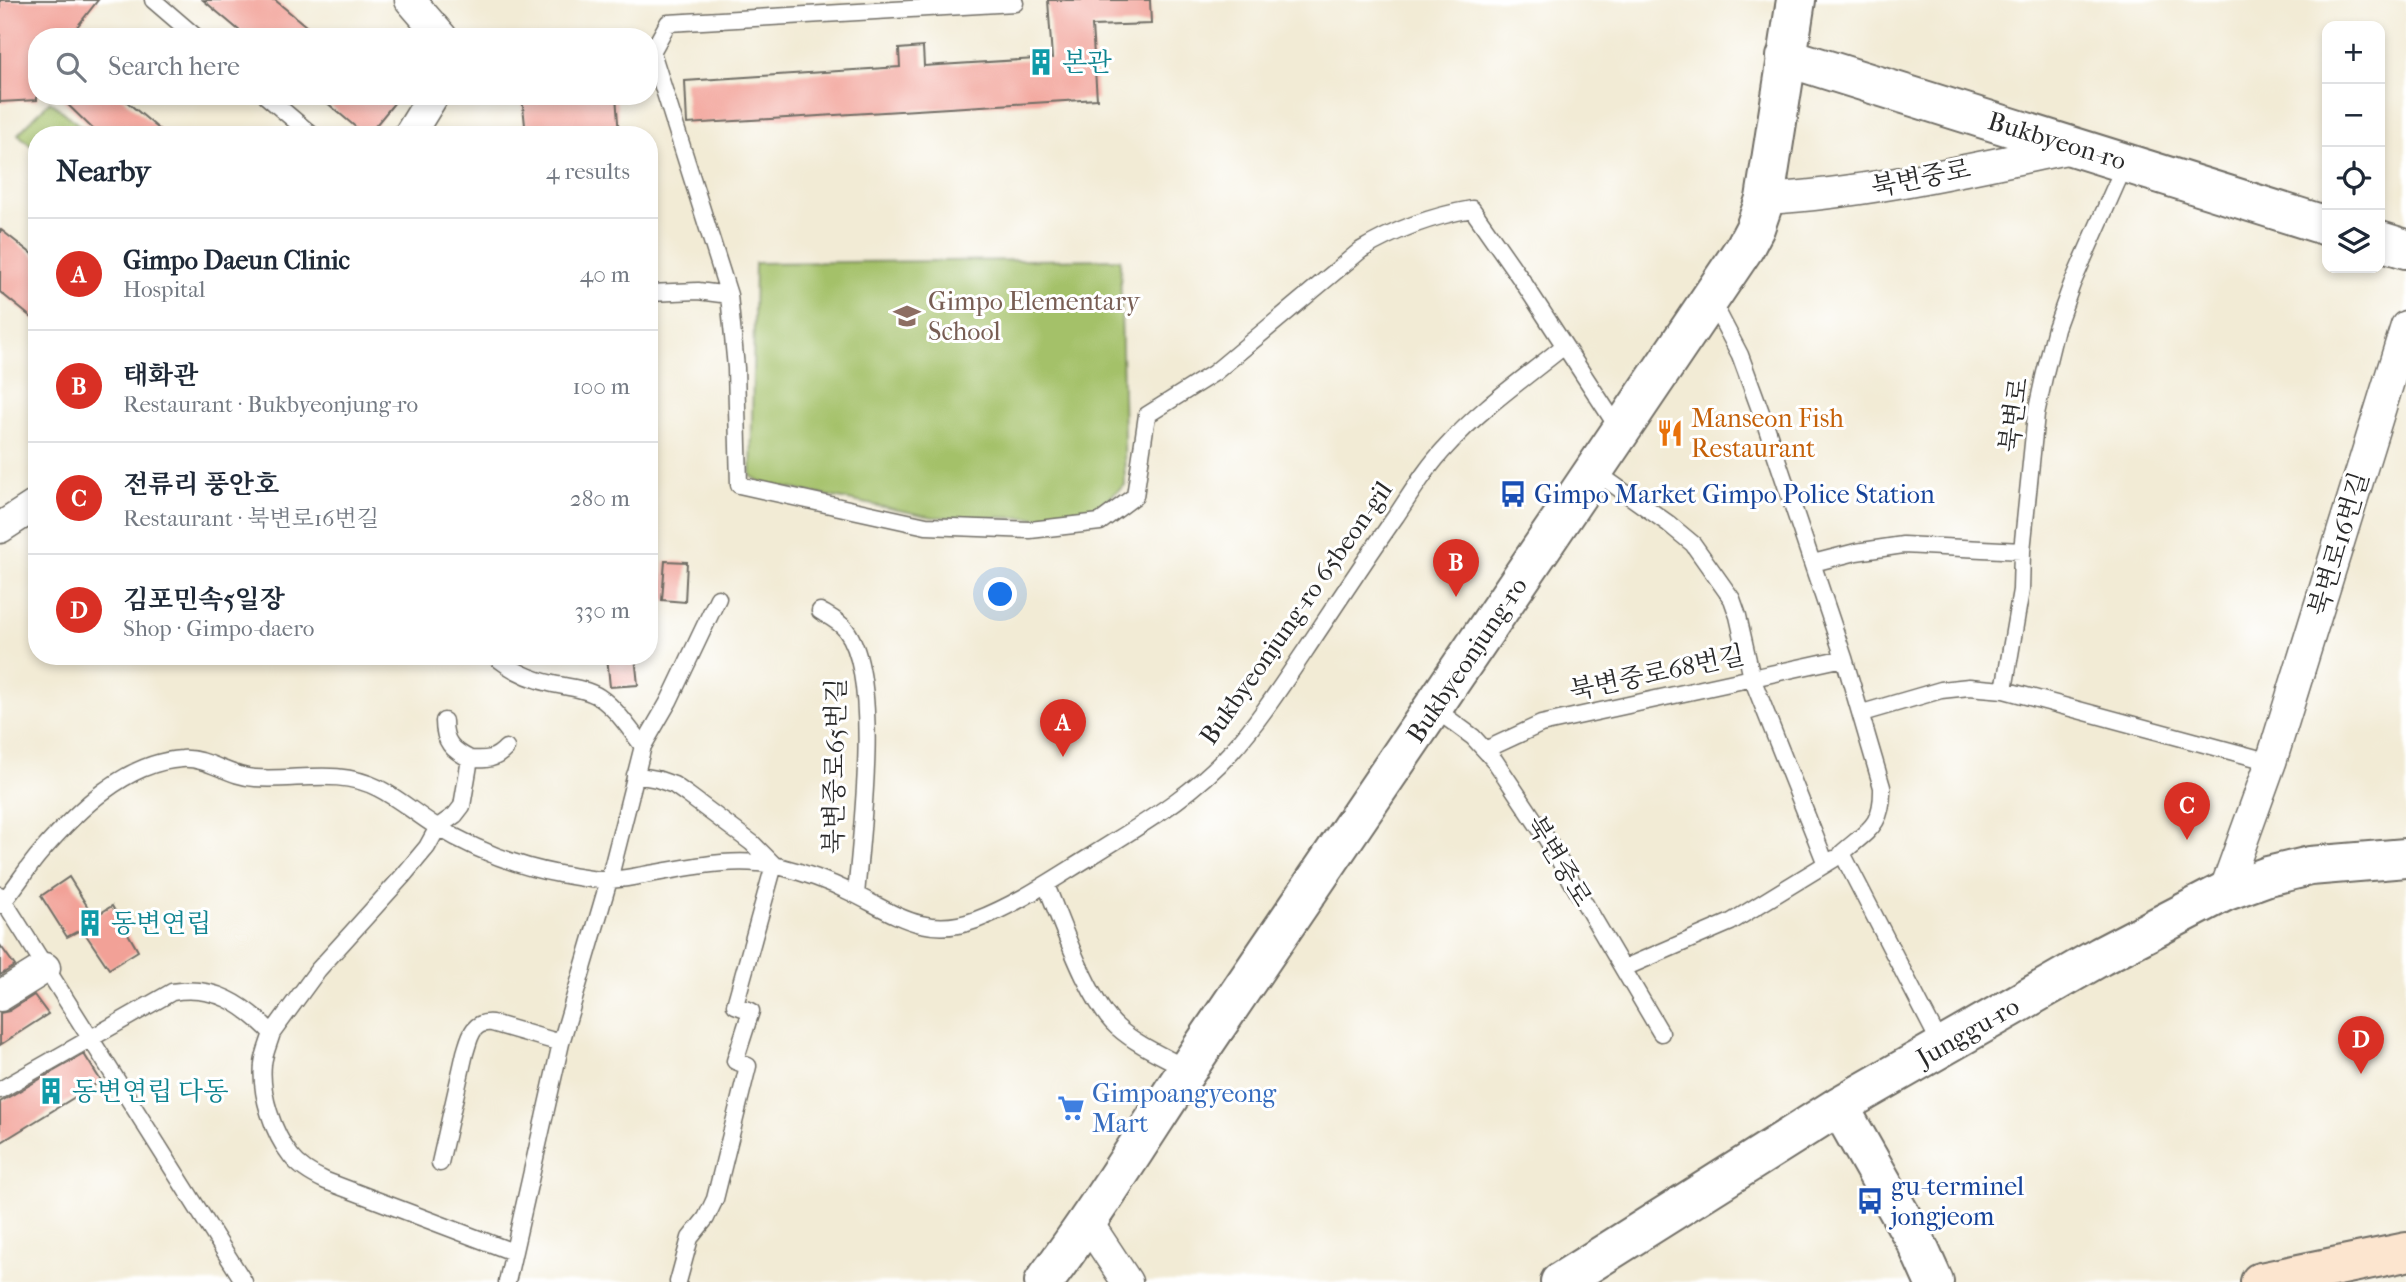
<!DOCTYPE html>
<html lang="en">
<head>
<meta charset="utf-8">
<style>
  body { margin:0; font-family:"IM FELL French Canon","Noto Serif KR",serif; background:#f6f6f7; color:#1f2937 }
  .controls { position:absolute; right:21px; top:21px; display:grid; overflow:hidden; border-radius:14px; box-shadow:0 4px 10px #0003 }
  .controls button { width:63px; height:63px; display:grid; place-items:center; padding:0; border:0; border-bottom:2px solid #e0e1e3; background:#fff; color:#1f2937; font:35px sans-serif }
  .you { position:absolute; left:1001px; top:595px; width:24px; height:24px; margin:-18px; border:5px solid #fff; border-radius:50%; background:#1a73e8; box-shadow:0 0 0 10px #1a73e833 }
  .badge { display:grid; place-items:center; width:46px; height:46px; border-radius:50%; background:#d93025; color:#fff; font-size:23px; font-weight:700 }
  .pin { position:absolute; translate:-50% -58px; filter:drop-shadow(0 2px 4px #0008) }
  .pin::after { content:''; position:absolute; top:37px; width:24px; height:21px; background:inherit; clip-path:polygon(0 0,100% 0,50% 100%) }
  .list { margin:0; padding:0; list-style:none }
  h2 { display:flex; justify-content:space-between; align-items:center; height:91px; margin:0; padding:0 28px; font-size:30px }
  h2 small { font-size:23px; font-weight:400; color:#747a83 }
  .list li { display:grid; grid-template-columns:46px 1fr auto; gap:21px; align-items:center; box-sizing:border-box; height:112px; padding:0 28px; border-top:2px solid #e0e1e3 }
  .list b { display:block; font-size:26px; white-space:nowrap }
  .list p { margin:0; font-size:23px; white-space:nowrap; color:#747a83 }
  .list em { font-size:23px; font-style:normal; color:#747a83 }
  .icon { flex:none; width:38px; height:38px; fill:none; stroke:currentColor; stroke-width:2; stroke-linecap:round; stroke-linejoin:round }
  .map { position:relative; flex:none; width:2406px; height:1282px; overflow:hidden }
  .search { position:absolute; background:#fff; box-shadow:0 4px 10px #0003; left:28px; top:28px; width:630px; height:77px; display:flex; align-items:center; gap:18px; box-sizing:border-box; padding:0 24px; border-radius:28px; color:#747a83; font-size:26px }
  .panel { position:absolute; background:#fff; box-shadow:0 4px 10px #0003; left:28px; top:126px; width:630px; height:539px; border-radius:28px }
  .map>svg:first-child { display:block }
</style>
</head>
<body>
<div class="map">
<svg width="2406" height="1282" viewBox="0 0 2406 1282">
  <rect width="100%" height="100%" fill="#fff"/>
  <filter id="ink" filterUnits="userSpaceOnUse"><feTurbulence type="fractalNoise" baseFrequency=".0143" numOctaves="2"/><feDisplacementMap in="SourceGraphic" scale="14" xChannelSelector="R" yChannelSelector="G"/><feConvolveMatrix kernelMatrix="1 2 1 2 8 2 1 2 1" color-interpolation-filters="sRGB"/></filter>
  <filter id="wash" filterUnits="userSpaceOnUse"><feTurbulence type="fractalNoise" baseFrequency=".00686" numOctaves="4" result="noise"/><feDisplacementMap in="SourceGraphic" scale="28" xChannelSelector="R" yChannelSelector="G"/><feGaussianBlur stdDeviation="1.57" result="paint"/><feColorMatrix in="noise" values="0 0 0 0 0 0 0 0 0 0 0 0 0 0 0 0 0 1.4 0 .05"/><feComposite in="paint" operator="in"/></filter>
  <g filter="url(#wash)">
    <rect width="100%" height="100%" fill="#f2ebd5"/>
    <path fill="#a4c169" stroke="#68764a" stroke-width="2" d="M 50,101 L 91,135 L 37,135 L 37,151 L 18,134 Z
      M 1120,259 L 1125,485 L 1083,518 L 933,517 L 763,483 L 751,476 L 755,263 Z"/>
    <g id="blocks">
      <path fill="#f2a197" d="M 0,0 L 98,0 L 69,37 L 37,37 L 37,100 L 0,102 Z
        M 203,0 L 275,0 L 319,37 L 247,37 Z
        M 1048,0 L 1150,0 L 1151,24 L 1092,26 L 1097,99 L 687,124 L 685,81 L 900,67 L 899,49 L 923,47 L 924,66 L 1052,58 Z
        M 59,96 L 120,96 L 166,135 L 99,135 Z
        M 319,96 L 400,96 L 368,135 L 365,135 Z
        M 522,96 L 616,96 L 619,135 L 526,135 Z
        M 0,229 L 37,258 L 37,322 L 0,292 Z
        M 665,561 L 687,562 L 685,602 L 662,600 Z
        M 607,656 L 635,656 L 638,685 L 610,687 Z
        M 69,877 L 94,917 L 112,906 L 138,951 L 109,969 L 82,929 L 67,937 L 41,896 Z
        M 0,945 L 15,966 L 0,975 Z
        M 34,995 L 48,1014 L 0,1045 L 0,1013 L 9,1011 Z
        M 84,1054 L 101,1081 L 0,1143 L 0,1102 Z"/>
    </g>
  </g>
  <g filter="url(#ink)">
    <use href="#blocks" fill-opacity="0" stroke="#716e66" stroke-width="2"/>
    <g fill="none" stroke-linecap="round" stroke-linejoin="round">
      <defs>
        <path id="service" d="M 153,0 L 196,37
          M 266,96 L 312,135
          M 649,293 L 698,291 L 729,295 L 736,368 L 739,485 L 926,526 L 1030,530 L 1100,522 L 1135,496 L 1147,415 L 1214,373 L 1361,250 C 1396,229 1432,216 1472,209 L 1523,282 L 1620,431
          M 729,295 L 652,52 L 668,23 L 1015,3
          M 1712,301 L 1740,355 L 1766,426 L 1844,658 L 1882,787 C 1883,826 1868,830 1842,853 L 1942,1047
          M 1593,470 L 1669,524 L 1693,544 L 1732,599 L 1738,616 L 1752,678 L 1826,864
          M 1813,563 L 1856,552 L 1903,545 L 2022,551
          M 820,611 C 830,617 840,622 846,630 C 882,677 861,835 856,895
          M 495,656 C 512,671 530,679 553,684 C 568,687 587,689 599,697 C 617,709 630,730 643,746 L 609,880 L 561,1043 L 507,1282
          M 2004,690 L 2021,590 L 2022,551 L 2036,414 L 2044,377 L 2056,328 L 2072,284 L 2126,162
          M 1435,709 L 1473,737 L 1495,761 L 1545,836 L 1661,1033
          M 1862,713 L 1941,690 L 1969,687 L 2004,690 L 2271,762
          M 643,746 L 669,701 L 718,598
          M 1485,750 L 1541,724 L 1844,658
          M 470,759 C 486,760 495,760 506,748
          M 635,775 L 657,779 L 674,785 L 688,795 L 752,843 L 774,865 L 735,1005 L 751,1011 L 735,1061 L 748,1066 L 715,1199 L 706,1218 L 690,1238 L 678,1282
          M 1046,885 C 1062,923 1088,1001 1117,1027 C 1137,1045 1163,1056 1187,1069
          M 0,895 L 244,1282
          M 0,905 C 15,889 26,869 41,852 C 76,812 125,762 182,759 C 208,757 229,777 255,778 C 297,781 338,768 378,788 C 398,798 415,813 434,825 C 472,848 515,866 559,874 C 574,876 591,880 606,880 C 619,880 632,877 644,875 C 687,868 734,856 778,866 C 802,872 828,881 850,892 C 894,913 925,939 976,920 C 1018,904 1055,878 1093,855 C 1142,824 1192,796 1231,752 C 1259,721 1282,685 1305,651 C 1335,606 1365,560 1396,516 C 1412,492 1427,467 1447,446 C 1481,408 1525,378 1564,346
          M 1624,968 L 1731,922 L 1834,859
          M 272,1033 C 269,1043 264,1054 263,1064 C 260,1094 273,1133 291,1156 C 300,1168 313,1175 326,1181 L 513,1252
          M 0,1090 L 172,992 C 215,985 243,1004 272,1033 L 318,970 L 402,877 L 427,847 L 438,827 L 455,815 L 462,806 L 470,759 C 452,750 444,742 444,721
          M 440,1163 L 465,1053 C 470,1037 472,1021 492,1023 L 561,1043"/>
        <path id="minor" d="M 410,0 L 442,37
          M 409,135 L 433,96
          M 1765,199 C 1870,193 1973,168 2076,147
          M 0,528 L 37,504
          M 2224,892 L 2271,762 L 2406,326
          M 0,996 L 45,968
          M 1088,1223 L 1127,1282"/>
        <path id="tertiary" d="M 1786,57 L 2327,226
          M 2380,241 L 2406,249
          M 1839,1106 L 1917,1244 L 1934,1282
          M 1044,1282 C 1107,1198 1160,1108 1220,1021 C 1397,764 1570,505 1745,247 L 1755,228 L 1765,199 L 1796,0
          M 1560,1282 L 1839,1106 L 2101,956 L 2224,892 L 2268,876 L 2310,866 L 2406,858"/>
        <path id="secondary" d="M 2260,1282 L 2406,1252"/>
      </defs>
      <use href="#service" stroke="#716e66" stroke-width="19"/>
      <use href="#minor" stroke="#716e66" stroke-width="33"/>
      <use href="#tertiary" stroke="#716e66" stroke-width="42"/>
      <use href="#secondary" stroke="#716e66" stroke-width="42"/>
      <use href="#service" stroke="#fff" stroke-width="16"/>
      <use href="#minor" stroke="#fff" stroke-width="30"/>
      <use href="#tertiary" stroke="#fff" stroke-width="38"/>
      <use href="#secondary" stroke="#fce5cf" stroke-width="38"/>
    </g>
  </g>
  <defs>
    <symbol id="building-bare" viewBox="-9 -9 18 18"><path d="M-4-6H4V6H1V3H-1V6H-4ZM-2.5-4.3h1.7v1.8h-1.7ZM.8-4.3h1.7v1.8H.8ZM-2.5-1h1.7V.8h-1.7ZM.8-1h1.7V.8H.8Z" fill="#0f9aa8" stroke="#fff" stroke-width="2.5" paint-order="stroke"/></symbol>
    <symbol id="school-bare" viewBox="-9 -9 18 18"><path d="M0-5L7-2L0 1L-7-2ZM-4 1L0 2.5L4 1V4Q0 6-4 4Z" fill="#8d6e63" stroke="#fff" stroke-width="2.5" paint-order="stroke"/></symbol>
    <symbol id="restaurant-bare" viewBox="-9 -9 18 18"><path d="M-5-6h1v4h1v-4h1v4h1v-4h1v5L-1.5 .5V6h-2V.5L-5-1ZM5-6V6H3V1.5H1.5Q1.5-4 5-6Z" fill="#e8710a" stroke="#fff" stroke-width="2.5" paint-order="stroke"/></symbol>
    <symbol id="bus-bare" viewBox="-9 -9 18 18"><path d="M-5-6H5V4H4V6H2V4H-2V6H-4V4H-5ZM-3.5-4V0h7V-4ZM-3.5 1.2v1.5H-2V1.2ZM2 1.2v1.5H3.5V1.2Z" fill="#1a4fb4" stroke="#fff" stroke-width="2.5" paint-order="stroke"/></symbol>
    <symbol id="supermarket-bare" viewBox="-9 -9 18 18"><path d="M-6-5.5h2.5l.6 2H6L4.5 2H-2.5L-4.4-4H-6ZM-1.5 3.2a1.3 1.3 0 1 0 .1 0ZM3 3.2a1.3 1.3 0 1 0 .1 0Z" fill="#3f7fe0" stroke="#fff" stroke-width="2.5" paint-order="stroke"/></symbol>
  </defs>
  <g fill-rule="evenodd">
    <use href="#building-bare" x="1022" y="43" width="38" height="38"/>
    <use href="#school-bare" x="888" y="297" width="38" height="38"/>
    <use href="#restaurant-bare" x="1651" y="414" width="38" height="38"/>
    <use href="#bus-bare" x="1494" y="475" width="38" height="38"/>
    <use href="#building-bare" x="71" y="904" width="38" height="38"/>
    <use href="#building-bare" x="32" y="1072" width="38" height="38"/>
    <use href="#supermarket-bare" x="1052" y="1089" width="38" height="38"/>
    <use href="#bus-bare" x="1851" y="1182" width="38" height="38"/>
  </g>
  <g text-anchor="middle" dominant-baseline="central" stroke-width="6" stroke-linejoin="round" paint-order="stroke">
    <g font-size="26" fill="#0d838f" stroke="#fff" text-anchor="start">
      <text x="1062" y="62">본관</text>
      <text x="111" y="923">동변연립</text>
      <text x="72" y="1091">동변연립 다동</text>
    </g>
    <g font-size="26" fill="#2b2b2b" stroke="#fff">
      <text transform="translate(2057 141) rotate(17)">Bukbyeon-ro</text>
      <text transform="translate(1921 178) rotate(-11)">북변중로</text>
      <text transform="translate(2014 415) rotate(-82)">북변로</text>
      <text transform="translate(2339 544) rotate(-73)">북변로16번길</text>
      <text transform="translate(1296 613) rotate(-55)">Bukbyeonjung-ro 65beon-gil</text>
      <text transform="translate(1467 660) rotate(-56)">Bukbyeonjung-ro</text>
      <text transform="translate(1657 673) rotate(-12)">북변중로68번길</text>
      <text transform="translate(835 766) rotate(-89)">북변중로65번길</text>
      <text transform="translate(1559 861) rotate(59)">북변중로</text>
      <text transform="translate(1968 1032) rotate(-30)">Junggu-ro</text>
    </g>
    <g font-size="26" fill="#785e54" stroke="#fff" text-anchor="start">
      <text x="928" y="301">Gimpo Elementary<tspan x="928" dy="30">School</tspan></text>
    </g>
    <g font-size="26" fill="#c56008" stroke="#fff" text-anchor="start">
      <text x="1691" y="418">Manseon Fish<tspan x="1691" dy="30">Restaurant</tspan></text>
    </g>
    <g font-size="26" fill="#164399" stroke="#fff" text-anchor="start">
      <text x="1534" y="494">Gimpo Market Gimpo Police Station</text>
      <text x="1891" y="1186">gu-terminel<tspan x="1891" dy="30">jongjeom</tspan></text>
    </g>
    <g font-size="26" fill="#366cbe" stroke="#fff" text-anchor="start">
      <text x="1092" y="1093">Gimpoangyeong<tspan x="1092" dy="30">Mart</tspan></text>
    </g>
  </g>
</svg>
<div class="controls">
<button>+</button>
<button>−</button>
<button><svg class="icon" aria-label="locate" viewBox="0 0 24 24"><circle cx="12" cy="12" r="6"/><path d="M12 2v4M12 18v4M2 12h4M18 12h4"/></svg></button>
<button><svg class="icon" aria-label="layers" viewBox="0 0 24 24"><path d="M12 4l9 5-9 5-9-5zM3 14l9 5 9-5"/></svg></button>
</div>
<div class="you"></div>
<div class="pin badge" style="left:1063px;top:757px">A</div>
<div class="pin badge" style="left:1456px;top:597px">B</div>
<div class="pin badge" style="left:2187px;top:840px">C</div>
<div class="pin badge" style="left:2361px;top:1074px">D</div>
<div class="search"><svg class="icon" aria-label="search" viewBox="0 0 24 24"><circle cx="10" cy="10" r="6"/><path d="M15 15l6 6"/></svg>Search here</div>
<section class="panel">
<h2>Nearby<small>4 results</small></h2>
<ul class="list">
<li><span class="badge">A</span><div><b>Gimpo Daeun Clinic</b><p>Hospital</p></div><em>40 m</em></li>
<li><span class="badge">B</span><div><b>태화관</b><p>Restaurant · Bukbyeonjung-ro</p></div><em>100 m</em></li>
<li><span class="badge">C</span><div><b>전류리 풍안호</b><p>Restaurant · 북변로16번길</p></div><em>280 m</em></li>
<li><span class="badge">D</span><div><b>김포민속5일장</b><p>Shop · Gimpo-daero</p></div><em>330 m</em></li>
</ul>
</section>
</div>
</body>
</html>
